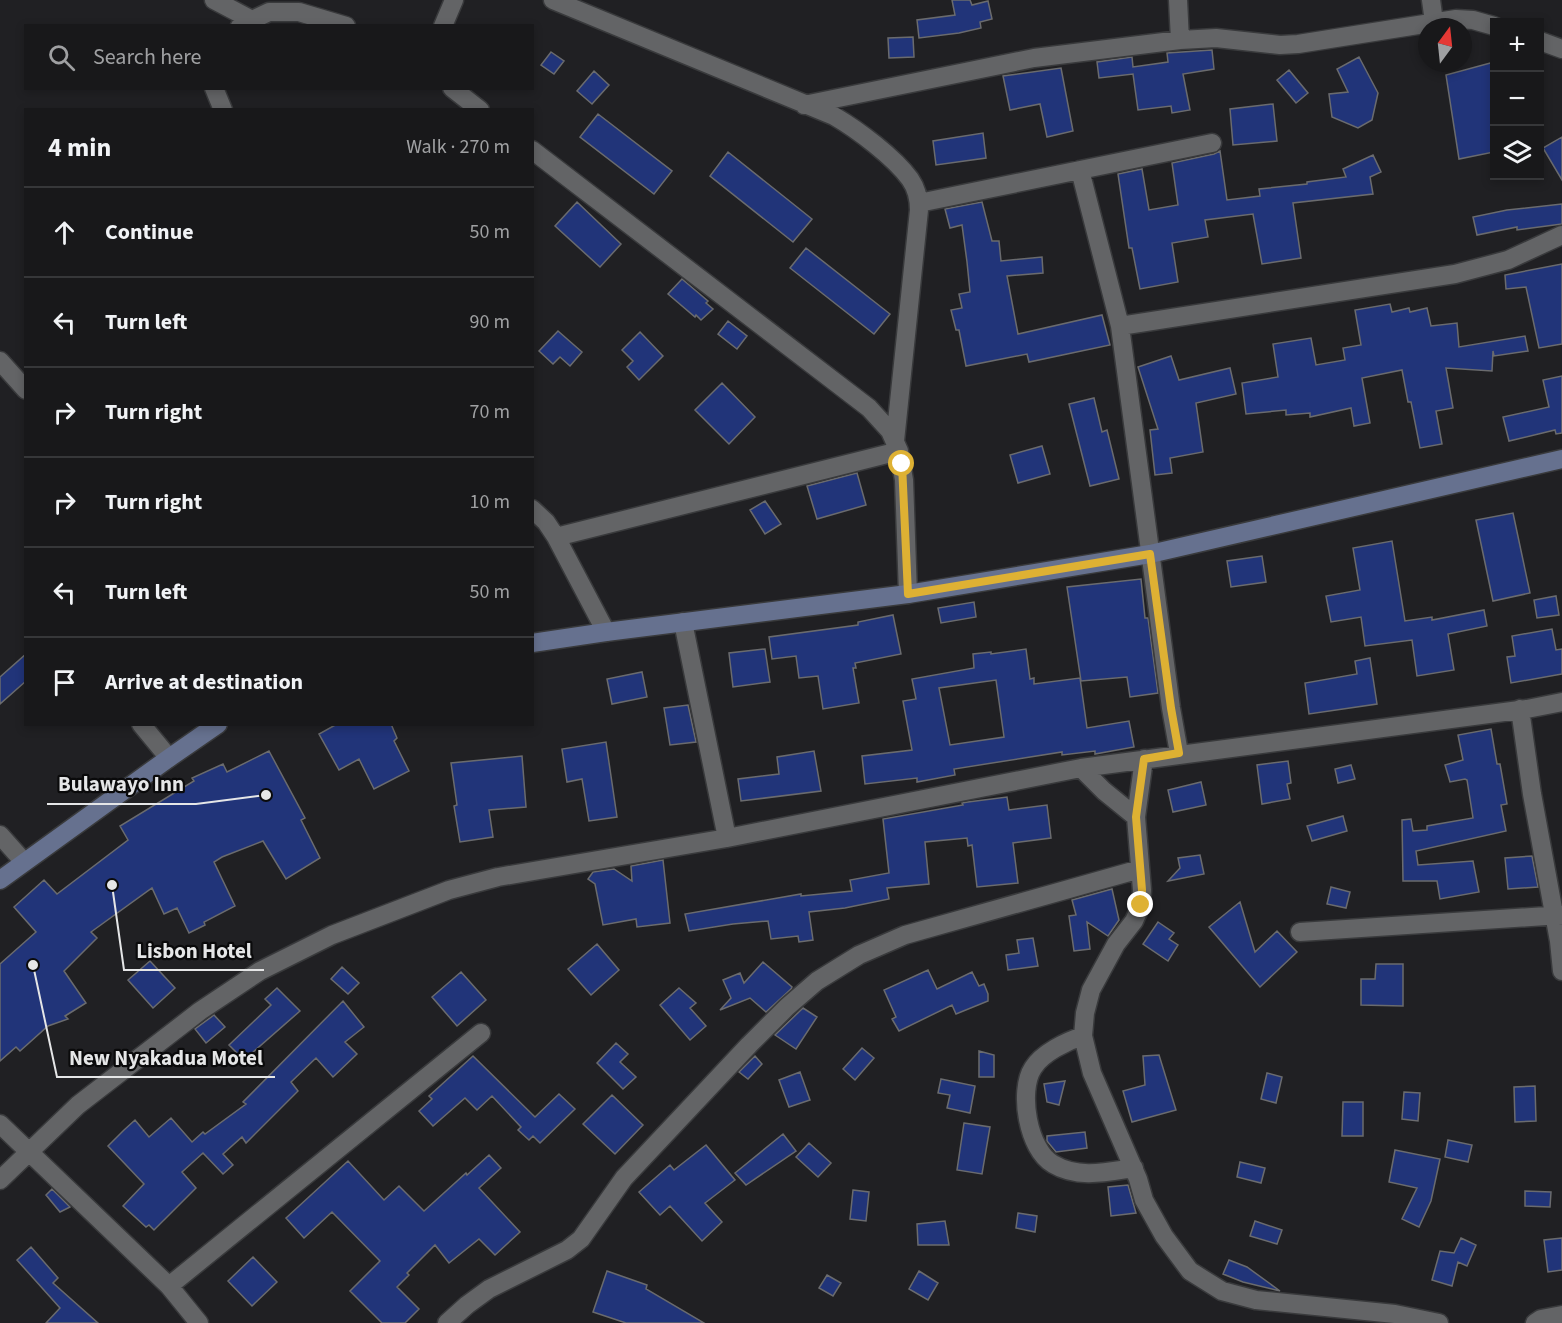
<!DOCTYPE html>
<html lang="en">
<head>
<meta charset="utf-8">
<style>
  body { margin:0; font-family:"Source Sans 3",sans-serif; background:#212123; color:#f1f3f6 }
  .controls { position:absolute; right:18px; top:18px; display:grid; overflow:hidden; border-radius:0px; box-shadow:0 3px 9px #0003 }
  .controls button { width:54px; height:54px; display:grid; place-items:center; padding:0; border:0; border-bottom:2px solid #363739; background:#18181a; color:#f1f3f6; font:30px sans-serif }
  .compass { position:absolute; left:1418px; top:18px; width:54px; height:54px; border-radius:50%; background:#18181a; box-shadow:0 3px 9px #0003; rotate:15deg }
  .stop { position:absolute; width:18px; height:18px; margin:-14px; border:4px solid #deb133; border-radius:50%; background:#fff }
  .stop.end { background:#deb133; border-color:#fff; box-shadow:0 2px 6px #0008 }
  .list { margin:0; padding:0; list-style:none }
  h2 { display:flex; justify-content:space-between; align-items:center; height:78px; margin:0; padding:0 24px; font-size:26px }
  h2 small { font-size:20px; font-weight:400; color:#9fa0a2 }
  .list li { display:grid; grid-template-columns:39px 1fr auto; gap:18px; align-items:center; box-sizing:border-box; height:90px; padding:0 24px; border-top:2px solid #363739 }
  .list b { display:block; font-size:22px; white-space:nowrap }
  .list em { font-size:20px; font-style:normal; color:#9fa0a2 }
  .icon { flex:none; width:33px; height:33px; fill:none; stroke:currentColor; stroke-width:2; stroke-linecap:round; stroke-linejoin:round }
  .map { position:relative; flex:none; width:1562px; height:1323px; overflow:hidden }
  .search { position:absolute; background:#18181a; box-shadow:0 3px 9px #0003; left:24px; top:24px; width:510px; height:66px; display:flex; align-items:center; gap:15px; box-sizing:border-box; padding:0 21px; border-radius:0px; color:#9fa0a2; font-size:22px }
  .panel { position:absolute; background:#18181a; box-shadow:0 3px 9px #0003; left:24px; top:108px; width:510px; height:618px; border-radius:0px }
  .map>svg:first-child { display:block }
</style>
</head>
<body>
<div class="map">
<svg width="1562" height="1323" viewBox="0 0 1562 1323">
  <rect width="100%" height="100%" fill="#202023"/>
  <path fill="#213479" stroke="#6a6b6e" stroke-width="1.5" fill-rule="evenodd" d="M 952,0 L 970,0 L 972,5 L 988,1 L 992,19 L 980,22 L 981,28 L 959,33 L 919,38 L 917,20 L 955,15 Z
    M 913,37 L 914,57 L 889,58 L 888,38 Z
    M 1212,50 L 1214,69 L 1183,74 L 1190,110 L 1172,113 L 1171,106 L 1138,110 L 1133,74 L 1099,78 L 1097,62 L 1132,57 L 1133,67 L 1168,62 L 1167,53 Z
    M 551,52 L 564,61 L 554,74 L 541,65 Z
    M 1359,57 L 1378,93 L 1372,120 L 1358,128 L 1332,117 L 1329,94 L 1348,92 L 1337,69 Z
    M 1494,62 L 1494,152 L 1459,159 L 1446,75 Z
    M 1061,68 L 1073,131 L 1047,137 L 1040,104 L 1010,110 L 1003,76 Z
    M 1289,70 L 1308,93 L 1296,103 L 1277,80 Z
    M 594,71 L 609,85 L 592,104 L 577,91 Z
    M 1273,104 L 1277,141 L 1233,145 L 1230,109 Z
    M 598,114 L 672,171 L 654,194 L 580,137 Z
    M 983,133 L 986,158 L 936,165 L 933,141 Z
    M 1562,137 L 1562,180 L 1543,148 Z
    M 1220,151 L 1227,200 L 1260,196 L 1259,189 L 1307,184 L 1307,182 L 1346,177 L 1343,169 L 1373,155 L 1381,172 L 1370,177 L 1373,194 L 1293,203 L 1301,258 L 1262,264 L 1253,214 L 1205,220 L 1208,237 L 1172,243 L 1178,282 L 1140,289 L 1132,248 L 1129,248 L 1118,174 L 1142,169 L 1149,210 L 1178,205 L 1172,163 L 1214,154 Z
    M 728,152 L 812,219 L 793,242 L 710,176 Z
    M 577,202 L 621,244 L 600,267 L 555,226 Z
    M 982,202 L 992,241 L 999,241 L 1001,261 L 1042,257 L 1043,273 L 1007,276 L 1018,334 L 1102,315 L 1110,345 L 1029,362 L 1027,354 L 966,366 L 959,330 L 956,330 L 951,310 L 962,308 L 959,294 L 970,292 L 967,262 L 962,225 L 950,228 L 945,209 Z
    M 1562,204 L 1562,224 L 1517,230 L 1517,227 L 1477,235 L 1473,217 L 1507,210 Z
    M 806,248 L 890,314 L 874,334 L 790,268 Z
    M 1562,264 L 1562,344 L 1539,348 L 1526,287 L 1506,289 L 1505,275 Z
    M 682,279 L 708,301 L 706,303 L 713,309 L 701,320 L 696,315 L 695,317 L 668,294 Z
    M 1390,304 L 1392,312 L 1409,308 L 1410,312 L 1427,308 L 1431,326 L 1457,323 L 1459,347 L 1525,336 L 1528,351 L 1494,356 L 1493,351 L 1492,371 L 1446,368 L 1453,408 L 1436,411 L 1442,444 L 1420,448 L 1411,402 L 1408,402 L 1402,370 L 1362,378 L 1370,423 L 1354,426 L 1351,408 L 1310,417 L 1310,413 L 1286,415 L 1286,410 L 1246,414 L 1242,383 L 1278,377 L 1273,344 L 1311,338 L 1316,365 L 1345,360 L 1343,348 L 1361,345 L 1355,310 Z
    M 728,321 L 747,336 L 737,349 L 718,334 Z
    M 558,331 L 582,352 L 570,366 L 560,357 L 553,364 L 539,351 Z
    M 640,332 L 663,356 L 639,380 L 627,367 L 633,361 L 622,350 Z
    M 1171,356 L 1179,380 L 1230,368 L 1236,394 L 1196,403 L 1203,452 L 1170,458 L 1172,473 L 1155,475 L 1150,430 L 1158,429 L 1138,367 Z
    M 1562,376 L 1562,433 L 1556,434 L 1555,430 L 1509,441 L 1503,417 L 1549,407 L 1543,380 Z
    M 722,383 L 755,417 L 729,444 L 695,410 Z
    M 1094,398 L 1102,432 L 1107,430 L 1119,479 L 1090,486 L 1069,404 Z
    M 1042,446 L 1050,474 L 1018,483 L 1010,455 Z
    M 857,473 L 866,505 L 817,519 L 807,486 Z
    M 765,501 L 781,524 L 765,534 L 750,510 Z
    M 1513,513 L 1530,593 L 1493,601 L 1476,520 Z
    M 1392,541 L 1405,621 L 1432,617 L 1432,620 L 1484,610 L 1487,626 L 1448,634 L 1454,670 L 1417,676 L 1412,640 L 1365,646 L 1361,617 L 1331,622 L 1326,596 L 1360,590 L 1353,548 Z
    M 1262,556 L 1266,582 L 1231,587 L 1227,561 Z
    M 1141,579 L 1145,618 L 1148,618 L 1158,693 L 1130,697 L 1127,677 L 1081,681 L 1067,587 Z
    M 1556,596 L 1559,615 L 1537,618 L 1534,600 Z
    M 974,602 L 976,617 L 941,623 L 938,608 Z
    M 893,615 L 901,654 L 855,663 L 856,668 L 853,668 L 859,703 L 823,709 L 818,676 L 799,678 L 796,656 L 772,659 L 769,637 L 858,625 L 858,622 Z
    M 1552,629 L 1556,650 L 1562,649 L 1562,674 L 1511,683 L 1507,657 L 1515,656 L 1512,636 Z
    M 765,649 L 770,682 L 733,687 L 729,653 Z
    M 1026,649 L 1030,679 L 1034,678 L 1034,684 L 1080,678 L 1087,728 L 1129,721 L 1134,747 L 1095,754 L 1095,751 L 1062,755 L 1062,752 L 954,769 L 955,775 L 917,782 L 917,778 L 865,784 L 862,756 L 912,750 L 903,701 L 916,699 L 912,679 L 974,668 L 973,654 L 991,652 L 991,654 ZM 996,680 L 1004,737 L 950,745 L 939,688 Z
    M 26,654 L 26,681 L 0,704 L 0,677 Z
    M 1370,658 L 1377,704 L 1309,714 L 1305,683 L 1357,674 L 1355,661 Z
    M 642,672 L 647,697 L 612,704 L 607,679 Z
    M 688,705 L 696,742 L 670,745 L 664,708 Z
    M 337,724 L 391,724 L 397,738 L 394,741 L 409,771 L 374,789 L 359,759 L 339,770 L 319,734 Z
    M 1491,729 L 1497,764 L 1500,764 L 1507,804 L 1501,805 L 1506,831 L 1416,851 L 1418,865 L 1473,861 L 1479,892 L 1440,899 L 1437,881 L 1403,881 L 1402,820 L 1411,819 L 1413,831 L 1427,830 L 1427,826 L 1473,818 L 1467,780 L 1465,779 L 1450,782 L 1445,765 L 1463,760 L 1458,735 Z
    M 606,742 L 617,817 L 589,821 L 582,779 L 567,782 L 562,749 Z
    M 269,751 L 305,818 L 301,820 L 320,858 L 286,879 L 263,841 L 222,857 L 214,862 L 235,906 L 204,922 L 205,925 L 189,933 L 177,908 L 164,914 L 152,888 L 91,932 L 97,938 L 64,971 L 86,1003 L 65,1016 L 68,1019 L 48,1026 L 20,1051 L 16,1047 L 0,1061 L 0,964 L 36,932 L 14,907 L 44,880 L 57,894 L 128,840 L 120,826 L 194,781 L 192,778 L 223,764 L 227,772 Z
    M 814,751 L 821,791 L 741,801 L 738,779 L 779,774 L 777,757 Z
    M 522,756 L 526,807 L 489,810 L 493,837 L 460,842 L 454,806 L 457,805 L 451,763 Z
    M 1288,761 L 1291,783 L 1287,784 L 1290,799 L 1262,804 L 1257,765 Z
    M 1351,765 L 1355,779 L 1338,783 L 1335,769 Z
    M 1201,782 L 1206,805 L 1173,812 L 1168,790 Z
    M 1007,797 L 1009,810 L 1047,805 L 1051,838 L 1013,843 L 1018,883 L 977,887 L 972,845 L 968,846 L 967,838 L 925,842 L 929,884 L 887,888 L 889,899 L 845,908 L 809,912 L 813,940 L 799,942 L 798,936 L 771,939 L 768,921 L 733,924 L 689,931 L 685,914 L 801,894 L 801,896 L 852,891 L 850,880 L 889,873 L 883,819 L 963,805 L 962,803 L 968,802 Z
    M 1343,816 L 1347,831 L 1312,841 L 1307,826 Z
    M 1200,855 L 1204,874 L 1168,881 L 1180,868 L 1178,858 Z
    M 1532,856 L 1538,887 L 1508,889 L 1505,858 Z
    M 663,860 L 670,923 L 637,927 L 636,919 L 603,925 L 595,884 L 588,879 L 593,872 L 614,869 L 632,881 L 631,866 Z
    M 1331,887 L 1350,892 L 1346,908 L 1327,904 Z
    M 1112,889 L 1119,920 L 1108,936 L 1087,922 L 1090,949 L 1074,951 L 1069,916 L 1076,915 L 1072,900 Z
    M 1240,902 L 1255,952 L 1277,931 L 1297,952 L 1260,987 L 1209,927 Z
    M 1158,922 L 1174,933 L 1169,939 L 1178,945 L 1168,961 L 1143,944 Z
    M 1033,938 L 1038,966 L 1008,970 L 1006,955 L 1019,953 L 1017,940 Z
    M 597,944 L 619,970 L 591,995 L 568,969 Z
    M 150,961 L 175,988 L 153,1008 L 128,980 Z
    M 763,962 L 792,987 L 791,989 L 766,1012 L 750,998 L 720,1010 L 731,998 L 723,980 L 740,973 L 744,983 Z
    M 1376,964 L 1403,964 L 1403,1006 L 1361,1005 L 1361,979 L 1375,979 Z
    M 342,967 L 359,983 L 348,994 L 331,979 Z
    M 928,970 L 937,989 L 972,972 L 979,986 L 984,984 L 988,994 L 988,1001 L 956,1014 L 952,1005 L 899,1031 L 892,1019 L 896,1017 L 884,990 Z
    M 461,972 L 486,1000 L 457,1026 L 432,997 Z
    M 277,988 L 300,1011 L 244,1060 L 229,1045 L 271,1005 L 265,999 Z
    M 679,988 L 696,1003 L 690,1008 L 706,1026 L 690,1040 L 660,1005 Z
    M 343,1001 L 364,1027 L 345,1042 L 357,1054 L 333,1077 L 316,1058 L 291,1082 L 298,1091 L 246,1143 L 242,1137 L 223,1154 L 233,1165 L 223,1174 L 203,1153 L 182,1172 L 196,1188 L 154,1230 L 149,1225 L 146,1227 L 123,1206 L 144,1184 L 108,1146 L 124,1130 L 135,1120 L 149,1137 L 171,1118 L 192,1142 L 203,1132 L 205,1134 L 246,1104 L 243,1102 Z
    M 803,1008 L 817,1017 L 796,1049 L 775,1035 Z
    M 214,1015 L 225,1027 L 206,1043 L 195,1029 Z
    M 616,1043 L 628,1054 L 620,1062 L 636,1077 L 623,1089 L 597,1063 Z
    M 862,1048 L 874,1058 L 855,1080 L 843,1069 Z
    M 979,1051 L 994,1055 L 994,1077 L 979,1077 Z
    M 1159,1055 L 1176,1110 L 1132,1122 L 1123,1091 L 1145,1085 L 1143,1056 Z
    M 473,1056 L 535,1117 L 559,1094 L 575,1109 L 540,1143 L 533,1136 L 529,1140 L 518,1130 L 521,1127 L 492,1096 L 477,1110 L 465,1098 L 433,1126 L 419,1111 L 432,1099 L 429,1096 Z
    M 755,1056 L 762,1064 L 748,1079 L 739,1072 Z
    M 800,1072 L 810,1100 L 789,1107 L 779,1080 Z
    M 1267,1073 L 1282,1077 L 1276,1103 L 1261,1099 Z
    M 941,1079 L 975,1086 L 970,1113 L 947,1108 L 950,1095 L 938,1093 Z
    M 1065,1081 L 1059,1105 L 1047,1102 L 1044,1084 Z
    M 1535,1086 L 1536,1121 L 1515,1122 L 1514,1087 Z
    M 1404,1092 L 1420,1093 L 1418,1121 L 1402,1119 Z
    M 612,1095 L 643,1125 L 615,1154 L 583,1124 Z
    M 1343,1102 L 1363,1102 L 1363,1136 L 1342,1136 Z
    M 964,1123 L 990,1127 L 982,1174 L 957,1170 Z
    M 1085,1132 L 1087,1148 L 1056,1152 L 1047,1141 L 1047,1136 Z
    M 783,1134 L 796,1151 L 746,1185 L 735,1173 Z
    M 1448,1140 L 1472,1145 L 1468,1162 L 1445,1157 Z
    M 809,1143 L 831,1163 L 818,1177 L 796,1157 Z
    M 706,1145 L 735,1180 L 705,1203 L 722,1222 L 702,1241 L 670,1206 L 660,1215 L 639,1192 L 670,1165 L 674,1170 Z
    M 1395,1150 L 1440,1159 L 1431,1201 L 1419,1227 L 1402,1219 L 1417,1188 L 1389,1182 Z
    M 489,1155 L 501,1168 L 479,1188 L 520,1232 L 495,1255 L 479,1239 L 449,1263 L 435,1245 L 407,1273 L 409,1275 L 397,1287 L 419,1309 L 405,1323 L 382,1323 L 350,1291 L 380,1261 L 332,1212 L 304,1238 L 286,1218 L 348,1161 L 384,1200 L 399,1186 L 424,1211 L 466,1173 L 467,1175 Z
    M 1240,1162 L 1265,1168 L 1261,1183 L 1237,1177 Z
    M 1128,1185 L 1136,1213 L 1111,1216 L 1108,1187 Z
    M 52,1189 L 70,1207 L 60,1212 L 46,1195 Z
    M 853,1190 L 869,1192 L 866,1221 L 850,1219 Z
    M 1525,1191 L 1551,1192 L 1550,1207 L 1525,1206 Z
    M 1018,1213 L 1037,1216 L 1035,1232 L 1016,1228 Z
    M 945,1221 L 949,1245 L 918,1245 L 917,1224 Z
    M 1255,1221 L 1282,1230 L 1277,1244 L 1250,1236 Z
    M 1461,1238 L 1476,1245 L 1467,1266 L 1458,1262 L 1452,1286 L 1432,1280 L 1440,1251 L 1454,1253 Z
    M 1562,1238 L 1562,1270 L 1548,1272 L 1544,1240 Z
    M 31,1247 L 58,1278 L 53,1283 L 98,1323 L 46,1323 L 60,1308 L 17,1260 Z
    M 253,1257 L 277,1282 L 252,1306 L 228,1281 Z
    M 1229,1260 L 1247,1267 L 1280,1291 L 1243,1282 L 1223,1274 Z
    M 607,1271 L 647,1285 L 646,1289 L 704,1323 L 626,1323 L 593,1312 Z
    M 919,1271 L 938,1283 L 928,1300 L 909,1289 Z
    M 827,1275 L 841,1283 L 833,1296 L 819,1288 Z"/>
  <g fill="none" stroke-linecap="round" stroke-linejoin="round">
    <defs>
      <path id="street" d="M 214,0 L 252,20
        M 553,0 L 834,116 C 858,130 894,157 910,179 C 917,189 919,199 919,210 L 895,441
        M 1178,0 L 1180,40
        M 1431,0 L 1434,22
        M 240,26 L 269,12 L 299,12 L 346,26
        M 443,26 L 454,0
        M 1540,41 L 1562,49
        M 214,88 L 223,110
        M 452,88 L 480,110
        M 804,105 L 1034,58 L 1180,40 L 1216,38 L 1280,45 L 1298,44 L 1456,19 L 1473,20 L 1494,26
        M 532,150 L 869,408 L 890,431 L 899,451 L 904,480 L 908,594
        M 1080,170 L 1120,326 L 1171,708 L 1179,753
        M 919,203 L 1212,143
        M 1120,326 L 1455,274 L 1508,260 L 1562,235
        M 0,361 L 26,390
        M 532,509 L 546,522 L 556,537 L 606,632
        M 556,537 L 899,451
        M 683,622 L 727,838
        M 1520,709 L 1532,794 L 1559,941 L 1562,971
        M 141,724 L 169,758
        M 1144,759 L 1136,817 L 1142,890 L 1141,905 L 1134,921 L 1116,944 L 1091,990 L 1085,1013 L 1083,1036 L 1092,1073 L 1138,1179 L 1144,1200 L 1164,1236 L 1190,1271 L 1222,1291 L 1256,1300 L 1395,1314 L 1439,1323
        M 1081,768 L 1104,791 L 1136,817
        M 0,835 L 24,862
        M 1300,932 L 1562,915
        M 1083,1036 C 1067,1041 1042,1053 1033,1068 C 1018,1091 1028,1150 1053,1164 C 1078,1179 1107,1172 1134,1168
        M 0,1124 L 169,1286 L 199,1323
        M 0,1180 L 78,1105 L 200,1011 L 260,971 L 332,935 L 449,890 L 498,877 L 727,838 L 1081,768 L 1527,709 L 1562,702
        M 169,1286 L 481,1033
        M 447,1323 L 467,1305 L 489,1289 L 567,1250 L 581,1239 L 624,1178 L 749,1045 L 787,1007 L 817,981 L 859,955 L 905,935 L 1140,869
        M 1535,1323 L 1541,1319 L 1562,1315"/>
      <path id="secondary" d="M 532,643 L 606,632 L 908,594 L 1150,554 L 1562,459
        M 0,880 L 169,758 L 218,724"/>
    </defs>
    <use href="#street" stroke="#393a3c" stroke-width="21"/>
    <use href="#secondary" stroke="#393a3c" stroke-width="21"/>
    <use href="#street" stroke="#636466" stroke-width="18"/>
    <use href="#secondary" stroke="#66718f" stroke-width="18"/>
  </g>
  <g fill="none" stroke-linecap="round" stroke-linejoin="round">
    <path stroke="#deb133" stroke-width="8" d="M 902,464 L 908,594 L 1150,554 L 1171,708 L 1179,753 L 1144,759 L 1136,817 L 1142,890 L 1141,905"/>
  </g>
  <path fill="none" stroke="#e5e6e7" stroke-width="2" d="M266 795L196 804H47M112 885L124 970H264M33 965L57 1077H275"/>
  <g fill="#e5e6e7" stroke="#0a0a0b" stroke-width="2">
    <circle cx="266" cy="795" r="6"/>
    <circle cx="112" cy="885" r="6"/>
    <circle cx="33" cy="965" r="6"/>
  </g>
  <g font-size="21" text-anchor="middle" font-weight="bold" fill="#e5e6e7" stroke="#0a0a0b" stroke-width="4.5" stroke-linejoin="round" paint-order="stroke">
    <text x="121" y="791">Bulawayo Inn</text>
    <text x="194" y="958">Lisbon Hotel</text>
    <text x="166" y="1065">New Nyakadua Motel</text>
  </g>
</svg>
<div class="controls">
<button>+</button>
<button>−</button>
<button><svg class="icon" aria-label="layers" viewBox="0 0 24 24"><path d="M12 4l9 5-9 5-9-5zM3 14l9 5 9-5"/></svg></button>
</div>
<svg class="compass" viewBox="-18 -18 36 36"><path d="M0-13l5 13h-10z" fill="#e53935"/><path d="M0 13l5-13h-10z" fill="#9fa0a2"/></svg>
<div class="stop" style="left:902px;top:464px"></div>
<div class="stop end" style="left:1141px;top:905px"></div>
<div class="search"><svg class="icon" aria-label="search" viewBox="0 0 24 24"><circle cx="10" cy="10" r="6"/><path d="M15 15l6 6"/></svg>Search here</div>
<section class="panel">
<h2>4 min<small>Walk · 270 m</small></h2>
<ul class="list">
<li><svg class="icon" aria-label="ahead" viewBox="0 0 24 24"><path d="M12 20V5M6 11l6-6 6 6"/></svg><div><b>Continue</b></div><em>50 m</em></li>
<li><svg class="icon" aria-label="left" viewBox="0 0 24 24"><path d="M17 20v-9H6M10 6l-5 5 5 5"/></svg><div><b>Turn left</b></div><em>90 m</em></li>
<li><svg class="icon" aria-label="right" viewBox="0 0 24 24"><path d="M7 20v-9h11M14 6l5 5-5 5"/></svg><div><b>Turn right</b></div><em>70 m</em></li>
<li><svg class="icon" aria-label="right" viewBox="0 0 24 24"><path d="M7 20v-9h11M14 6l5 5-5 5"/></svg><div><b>Turn right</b></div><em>10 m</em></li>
<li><svg class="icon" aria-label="left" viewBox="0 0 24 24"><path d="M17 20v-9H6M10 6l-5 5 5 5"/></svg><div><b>Turn left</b></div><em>50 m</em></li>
<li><svg class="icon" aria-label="arrive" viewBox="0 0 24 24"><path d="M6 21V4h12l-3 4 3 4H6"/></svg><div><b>Arrive at destination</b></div></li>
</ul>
</section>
</div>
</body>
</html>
